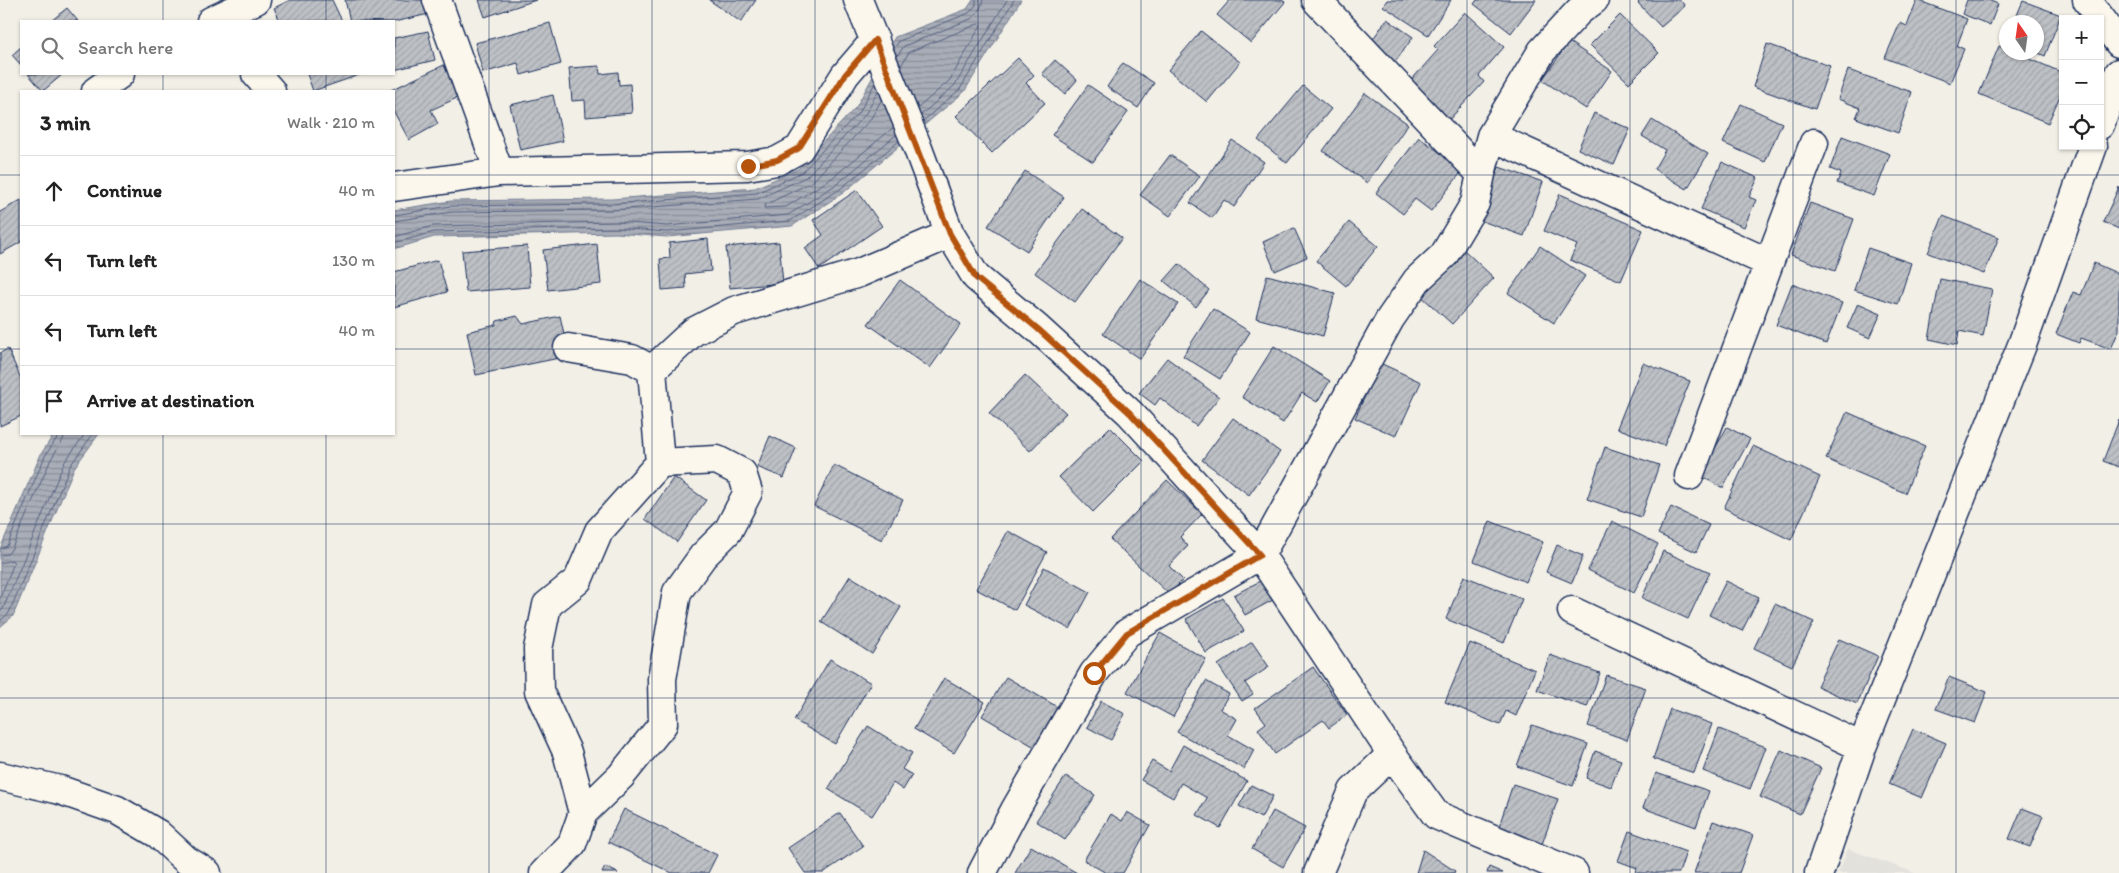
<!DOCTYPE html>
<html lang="en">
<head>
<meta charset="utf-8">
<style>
  body { margin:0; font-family:Itim,sans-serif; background:#f2f2f2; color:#222 }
  .controls { position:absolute; right:15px; top:15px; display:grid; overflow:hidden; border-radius:0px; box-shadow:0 1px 4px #0004 }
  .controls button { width:45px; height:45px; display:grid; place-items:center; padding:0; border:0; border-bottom:1px solid #e0e0e0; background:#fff; color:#222; font:25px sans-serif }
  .compass { position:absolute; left:1999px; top:15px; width:45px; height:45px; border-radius:50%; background:#fff; box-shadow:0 1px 4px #0004; rotate:347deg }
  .stop { position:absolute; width:15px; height:15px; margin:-11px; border:4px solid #b45309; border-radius:50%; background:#fff }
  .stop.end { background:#b45309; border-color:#fff; box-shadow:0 1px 5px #0008 }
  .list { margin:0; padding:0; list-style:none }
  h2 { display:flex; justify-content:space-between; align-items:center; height:65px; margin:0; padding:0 20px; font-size:21px }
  h2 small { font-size:16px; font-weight:400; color:#767676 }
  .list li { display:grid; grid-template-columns:32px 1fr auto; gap:15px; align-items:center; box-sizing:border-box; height:70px; padding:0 20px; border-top:1px solid #e0e0e0 }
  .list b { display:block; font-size:19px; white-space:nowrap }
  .list em { font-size:16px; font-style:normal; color:#767676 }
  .icon { flex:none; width:28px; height:28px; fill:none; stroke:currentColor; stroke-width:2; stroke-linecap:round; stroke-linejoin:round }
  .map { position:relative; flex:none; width:2119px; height:873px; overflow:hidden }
  .search { position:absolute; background:#fff; box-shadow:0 1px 4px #0004; left:20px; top:20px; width:375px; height:55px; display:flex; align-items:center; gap:12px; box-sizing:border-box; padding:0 18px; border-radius:0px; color:#767676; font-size:19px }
  .panel { position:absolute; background:#fff; box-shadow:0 1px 4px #0004; left:20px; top:90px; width:375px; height:345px; border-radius:0px }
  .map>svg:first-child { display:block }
</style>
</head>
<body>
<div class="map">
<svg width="2119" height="873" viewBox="0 0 2119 873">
  <defs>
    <pattern id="water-rules" width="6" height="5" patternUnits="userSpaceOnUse" patternTransform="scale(1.25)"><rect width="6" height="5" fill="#a9adb7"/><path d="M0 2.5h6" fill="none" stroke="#898d98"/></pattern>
    <pattern id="building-hatch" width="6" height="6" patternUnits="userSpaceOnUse" patternTransform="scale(1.25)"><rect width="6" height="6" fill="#bdc0c4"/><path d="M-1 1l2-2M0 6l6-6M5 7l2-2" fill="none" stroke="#a2a5ab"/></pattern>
  </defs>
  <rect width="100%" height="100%" fill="#f2efe6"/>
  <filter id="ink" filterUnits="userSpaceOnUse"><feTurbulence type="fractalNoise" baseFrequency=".02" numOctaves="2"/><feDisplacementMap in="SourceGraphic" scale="10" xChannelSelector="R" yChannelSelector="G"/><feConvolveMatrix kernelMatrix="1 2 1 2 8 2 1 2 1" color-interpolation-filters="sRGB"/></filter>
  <g filter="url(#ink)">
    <path fill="#e2e1dc" d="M 1848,849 L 1915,873 L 1838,873 Z"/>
    <path fill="url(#water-rules)" stroke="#707b93" d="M 973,0 L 1021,0 L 964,92 L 843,193 L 792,226 L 667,237 L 616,233 L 434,237 L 394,249 L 394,210 L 451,201 L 612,199 L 755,188 L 798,169 L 856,107 L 895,37 L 967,9 Z
      M 54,434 L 99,434 L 74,468 L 13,616 L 0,627 L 0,549 L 41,454 Z"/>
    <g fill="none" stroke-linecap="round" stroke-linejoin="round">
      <path stroke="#546182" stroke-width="1" d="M 894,49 L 899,41 L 969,13 L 976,5 L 976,0
        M 897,57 L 904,46 L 973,18 L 981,7 L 983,0
        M 901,66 L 909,52 L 978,24 L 981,25 L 950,80 L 918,108
        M 882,99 L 870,120 L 812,182 L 765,205 L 764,208 L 786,207 L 832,178 L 893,128
        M 921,115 L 955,85 L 1007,0
        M 923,121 L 960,89 L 1014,0
        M 394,215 L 451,206 L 612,204 L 757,193 L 802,172 L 860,111 L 875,83
        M 394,221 L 452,212 L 612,210 L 758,199 L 806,177 L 865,115 L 878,91
        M 394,237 L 433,226 L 616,222 L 667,226 L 788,215 L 837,184 L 896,135
        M 394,243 L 434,232 L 616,228 L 667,232 L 790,221 L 840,189 L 899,141
        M 0,549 L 7,546 L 45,456 L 57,438 L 58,434
        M 0,555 L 8,554 L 12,548 L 51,459 L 63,440 L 64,434
        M 0,563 L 12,560 L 14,563 L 0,598
        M 0,612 L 3,609 L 64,463 L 85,434
        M 0,621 L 9,613 L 70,466 L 93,434"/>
    </g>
    <path fill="url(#building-hatch)" stroke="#1b2f5e" d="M 290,0 L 332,0 L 342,21 L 280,21 L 274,8 Z
      M 345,0 L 423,0 L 429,14 L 394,22 L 350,21 Z
      M 479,0 L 536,0 L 485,17 Z
      M 709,0 L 756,0 L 741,22 Z
      M 1230,0 L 1282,0 L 1285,2 L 1251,43 L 1217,15 Z
      M 1387,0 L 1451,0 L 1428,35 L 1383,6 Z
      M 1477,0 L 1536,0 L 1511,33 L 1474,4 Z
      M 1640,0 L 1680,0 L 1685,6 L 1661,27 L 1638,3 Z
      M 1917,0 L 1967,19 L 1957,46 L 1964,49 L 1950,83 L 1885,58 L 1900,23 L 1907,26 Z
      M 1967,0 L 1988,0 L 1998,4 L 1990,25 L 1962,14 Z
      M 2023,1 L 2061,15 L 2045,56 L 2036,52 L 2036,22 L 2014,22 Z
      M 67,8 L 78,21 L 51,21 Z
      M 1465,12 L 1504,47 L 1479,76 L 1484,82 L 1447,122 L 1406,86 L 1438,50 L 1434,46 Z
      M 1620,15 L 1659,53 L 1629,83 L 1590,45 Z
      M 1387,19 L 1413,37 L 1394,64 L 1368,46 Z
      M 550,23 L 561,64 L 521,75 L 518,63 L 483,73 L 475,43 Z
      M 428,31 L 435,60 L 394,70 L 394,38 Z
      M 1201,31 L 1240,62 L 1207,102 L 1168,70 Z
      M 1569,42 L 1612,71 L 1586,109 L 1542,80 Z
      M 1767,44 L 1830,66 L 1815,109 L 1753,87 Z
      M 1999,46 L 2006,49 L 2006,52 L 2014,52 L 2063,73 L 2063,89 L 2048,123 L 1979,94 Z
      M 21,47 L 21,65 L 12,55 Z
      M 1018,58 L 1034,75 L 1026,83 L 1045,103 L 992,153 L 956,116 Z
      M 1055,60 L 1077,80 L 1065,94 L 1042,74 Z
      M 1123,63 L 1154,83 L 1138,108 L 1107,87 Z
      M 444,65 L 459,97 L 431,110 L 438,124 L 409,140 L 394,112 L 394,91 L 389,91 Z
      M 599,66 L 600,74 L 618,72 L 619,85 L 630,84 L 632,113 L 586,117 L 585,100 L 572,101 L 569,68 Z
      M 1848,70 L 1912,92 L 1898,133 L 1856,118 L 1860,108 L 1838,99 Z
      M 28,74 L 63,74 L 43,91 Z
      M 307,74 L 362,74 L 313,91 Z
      M 1088,85 L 1128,112 L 1093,162 L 1052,135 Z
      M 1303,86 L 1331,109 L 1287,163 L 1258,140 Z
      M 1365,93 L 1408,124 L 1367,183 L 1323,151 Z
      M 553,95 L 563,141 L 520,150 L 510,105 Z
      M 1741,104 L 1782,123 L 1765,162 L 1723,143 Z
      M 1594,113 L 1630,129 L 1614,165 L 1578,149 Z
      M 1652,120 L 1708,154 L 1687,189 L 1654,169 L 1665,150 L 1642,136 Z
      M 1842,136 L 1890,154 L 1874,196 L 1837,183 L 1841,173 L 1830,169 Z
      M 1419,137 L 1463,170 L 1431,211 L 1415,199 L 1403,214 L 1376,193 Z
      M 1232,140 L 1264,162 L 1234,207 L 1224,200 L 1212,218 L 1190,203 Z
      M 1170,155 L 1200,176 L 1170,216 L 1140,195 Z
      M 1722,162 L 1758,178 L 1749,197 L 1756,200 L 1744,227 L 1701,209 Z
      M 1499,167 L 1543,182 L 1524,236 L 1479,220 Z
      M 1025,171 L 1064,197 L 1027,251 L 988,226 Z
      M 2119,187 L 2119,229 L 2103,222 Z
      M 857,190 L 882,226 L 819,269 L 805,248 L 823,235 L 813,220 Z
      M 1560,194 L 1643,230 L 1621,281 L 1570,260 L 1577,245 L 1544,231 Z
      M 21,200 L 21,242 L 0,254 L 0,212 Z
      M 1810,203 L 1854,219 L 1835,271 L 1791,255 Z
      M 1082,209 L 1122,238 L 1075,302 L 1035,273 Z
      M 1943,216 L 1999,237 L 1984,274 L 1928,253 Z
      M 1349,222 L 1378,246 L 1346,286 L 1316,261 Z
      M 1294,228 L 1307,257 L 1275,271 L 1263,242 Z
      M 708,239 L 711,271 L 685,274 L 686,288 L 662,290 L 660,259 L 670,258 L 669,243 Z
      M 779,242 L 783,283 L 730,288 L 726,247 Z
      M 597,244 L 601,284 L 548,290 L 543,250 Z
      M 527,246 L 530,287 L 466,292 L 462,251 Z
      M 1540,246 L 1585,276 L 1554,323 L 1508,293 Z
      M 1868,248 L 1911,263 L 1898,304 L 1854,290 Z
      M 1463,249 L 1494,278 L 1452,324 L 1420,295 Z
      M 438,260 L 447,292 L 394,307 L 394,272 Z
      M 2094,263 L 2119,274 L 2119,330 L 2111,349 L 2081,338 L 2079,343 L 2056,334 L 2073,292 L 2081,295 Z
      M 1179,264 L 1209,290 L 1196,307 L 1164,281 Z
      M 1267,275 L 1335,293 L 1323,336 L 1256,318 Z
      M 1140,279 L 1178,304 L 1140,359 L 1103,334 Z
      M 1940,279 L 1992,289 L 1983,336 L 1959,331 L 1957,345 L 1929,339 Z
      M 900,280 L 961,324 L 930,368 L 868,324 Z
      M 1792,284 L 1842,303 L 1826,344 L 1776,325 Z
      M 1858,303 L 1881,313 L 1870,338 L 1847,328 Z
      M 1213,309 L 1250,332 L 1220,379 L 1183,356 Z
      M 517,316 L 523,324 L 560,316 L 569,356 L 476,375 L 467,332 L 496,325 L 497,321 Z
      M 1274,346 L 1330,381 L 1317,402 L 1302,393 L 1283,423 L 1242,397 Z
      M 8,349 L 21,379 L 21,416 L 0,426 L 0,353 Z
      M 1167,358 L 1219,397 L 1196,426 L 1160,398 L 1155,405 L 1139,393 Z
      M 1380,363 L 1421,382 L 1396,436 L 1355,418 Z
      M 1643,363 L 1690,381 L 1664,446 L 1617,428 Z
      M 1025,375 L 1066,413 L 1030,451 L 989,413 Z
      M 1847,412 L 1925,446 L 1905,493 L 1826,459 Z
      M 1233,418 L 1280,452 L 1249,495 L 1202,460 Z
      M 2119,420 L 2119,467 L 2103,461 Z
      M 1110,427 L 1144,461 L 1093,512 L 1059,477 Z
      M 1727,427 L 1750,439 L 1723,488 L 1700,476 Z
      M 770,436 L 796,448 L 784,478 L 757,467 Z
      M 1753,446 L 1820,477 L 1791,540 L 1724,508 Z
      M 1605,447 L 1659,465 L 1641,517 L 1587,499 Z
      M 834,465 L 903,500 L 882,540 L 814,506 Z
      M 674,477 L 706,500 L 677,542 L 645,519 Z
      M 1167,480 L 1202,514 L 1180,537 L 1188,546 L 1169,566 L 1183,580 L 1169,594 L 1110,539 Z
      M 1671,507 L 1709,525 L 1696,552 L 1658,534 Z
      M 1490,521 L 1543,542 L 1526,582 L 1474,561 Z
      M 1612,521 L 1658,544 L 1634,593 L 1588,570 Z
      M 1008,531 L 1047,552 L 1015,610 L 976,589 Z
      M 1557,545 L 1583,556 L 1572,583 L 1546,572 Z
      M 1663,551 L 1710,572 L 1688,619 L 1642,598 Z
      M 1044,567 L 1090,592 L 1070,629 L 1024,605 Z
      M 850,576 L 901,607 L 872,654 L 821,622 Z
      M 1464,576 L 1522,599 L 1504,643 L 1446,619 Z
      M 1262,580 L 1273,600 L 1245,615 L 1234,595 Z
      M 1726,581 L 1759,597 L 1742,631 L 1709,615 Z
      M 1223,598 L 1244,631 L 1206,653 L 1186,619 Z
      M 1775,604 L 1814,622 L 1792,666 L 1754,648 Z
      M 1160,633 L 1206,659 L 1173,717 L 1127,692 Z
      M 1839,639 L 1878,656 L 1857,704 L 1817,686 Z
      M 1252,642 L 1269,667 L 1245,683 L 1253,694 L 1242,701 L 1218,665 Z
      M 1470,643 L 1535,670 L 1516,716 L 1506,711 L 1500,725 L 1445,702 Z
      M 1550,655 L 1600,673 L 1587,707 L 1537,690 Z
      M 830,659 L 871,683 L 835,744 L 794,720 Z
      M 1313,667 L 1347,715 L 1329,728 L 1323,720 L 1275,754 L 1258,729 L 1266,723 L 1255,708 Z
      M 1606,675 L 1646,688 L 1627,740 L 1588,726 Z
      M 1006,677 L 1061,709 L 1038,749 L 982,716 Z
      M 1949,677 L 1987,692 L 1975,723 L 1936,709 Z
      M 944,678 L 985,702 L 954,753 L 914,729 Z
      M 1206,681 L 1229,694 L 1220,709 L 1237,719 L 1228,735 L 1254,750 L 1244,769 L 1177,732 Z
      M 1101,701 L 1125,714 L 1111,740 L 1087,727 Z
      M 1670,709 L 1712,724 L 1694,773 L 1653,759 Z
      M 1532,725 L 1588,744 L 1573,786 L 1517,766 Z
      M 868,726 L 912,753 L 902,769 L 912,775 L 903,790 L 893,783 L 872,816 L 828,789 Z
      M 1719,729 L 1766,747 L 1750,789 L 1703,771 Z
      M 1913,729 L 1946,743 L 1922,798 L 1889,784 Z
      M 1183,745 L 1247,781 L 1220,828 L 1197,815 L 1207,798 L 1181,783 L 1173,798 L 1141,780 L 1152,761 L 1169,771 Z
      M 1781,750 L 1821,768 L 1800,814 L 1760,797 Z
      M 1595,751 L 1621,760 L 1611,787 L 1586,778 Z
      M 1656,773 L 1709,791 L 1696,827 L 1643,808 Z
      M 1066,776 L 1095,795 L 1065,840 L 1036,821 Z
      M 1513,784 L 1558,799 L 1541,847 L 1497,832 Z
      M 1251,785 L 1273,796 L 1261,818 L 1239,806 Z
      M 2022,808 L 2043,816 L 2030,847 L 2009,839 Z
      M 624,809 L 717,855 L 708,873 L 672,873 L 608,842 Z
      M 1273,811 L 1305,828 L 1283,867 L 1252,849 Z
      M 1127,812 L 1150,825 L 1123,873 L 1106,873 L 1084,860 L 1111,814 L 1122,821 Z
      M 840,813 L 863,846 L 823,873 L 805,873 L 788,848 Z
      M 1713,821 L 1753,835 L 1739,873 L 1694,873 Z
      M 1629,831 L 1686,852 L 1679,873 L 1636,873 L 1637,868 L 1618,861 Z
      M 1031,846 L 1077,873 L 1015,873 Z
      M 1423,850 L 1455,871 L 1454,873 L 1416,873 Z
      M 605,867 L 618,873 L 602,873 Z
      M 1489,867 L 1503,873 L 1487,873 Z"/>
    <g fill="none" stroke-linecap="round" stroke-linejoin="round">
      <defs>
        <path id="street" d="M 437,0 L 499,172
          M 858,0 L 917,146 L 943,216 L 950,234 L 976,277 L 1038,329 L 1130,413 L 1260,555 L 1392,754 L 1436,815 L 1574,873
          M 1316,0 L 1481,174
          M 2087,0 L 2119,43
          M 211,21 L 256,0
          M 256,74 L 271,91
          M 96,91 L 120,74
          M 2100,125 L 2119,73
          M 1491,136 L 1769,263
          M 394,187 L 499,172 L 747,166 L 777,161 L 799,149 L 845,75 L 875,40
          M 568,348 L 632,359 L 652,370
          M 660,463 L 652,370 L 693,332 L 734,311 L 859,273 L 950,234
          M 1689,476 L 1814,143
          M 1572,611 L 1862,747
          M 0,776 L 60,790 L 117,810 L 158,834 L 186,860 L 207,873
          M 544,873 L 572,844 L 583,813 L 621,776 L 663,724 L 662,679 L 677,592 L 703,556 L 728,531 L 748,492 L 742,473 L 717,460 L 660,463 L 599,531 L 578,580 L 547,605 L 538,649 L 539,691 L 567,752 L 583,813
          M 982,873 L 1015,810 L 1094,673 L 1127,633 L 1260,555 L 1390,319 L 1417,280 L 1444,255 L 1475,203 L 1481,174 L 1491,136 L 1542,51 L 1579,11 L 1594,0
          M 1318,873 L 1353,791 L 1392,754
          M 1819,873 L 1862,747 L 2022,345 L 2093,146"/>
      </defs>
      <use href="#street" stroke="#1b2f5e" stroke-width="31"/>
      <use href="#street" stroke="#fbf7ec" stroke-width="28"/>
    </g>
  </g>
  <g fill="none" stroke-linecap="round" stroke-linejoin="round" filter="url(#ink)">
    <path stroke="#b45309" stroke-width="6" d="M 748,166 L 777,160 L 799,148 L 845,75 L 875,40 L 943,216 L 950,234 L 976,278 L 1038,329 L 1130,413 L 1260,555 L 1127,633 L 1094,673"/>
  </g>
  <path fill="none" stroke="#1b2f5e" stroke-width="1" stroke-opacity="0.55" d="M 163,0 L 163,21M 326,0 L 326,21M 489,0 L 489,873M 652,0 L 652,873M 815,0 L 815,873M 978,0 L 978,873M 1141,0 L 1141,873M 1304,0 L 1304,873M 1467,0 L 1467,873M 1630,0 L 1630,873M 1793,0 L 1793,873M 1956,0 L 1956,873M 163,74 L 163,91M 326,74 L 326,91M 0,175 L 21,175M 394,175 L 2119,175M 0,349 L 21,349M 394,349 L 2119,349M 163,434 L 163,873M 326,434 L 326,873M 0,524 L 2119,524M 0,698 L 2119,698"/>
</svg>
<div class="controls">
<button>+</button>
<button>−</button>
<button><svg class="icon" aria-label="locate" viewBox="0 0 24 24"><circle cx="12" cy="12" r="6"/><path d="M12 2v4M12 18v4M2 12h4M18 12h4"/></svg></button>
</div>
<svg class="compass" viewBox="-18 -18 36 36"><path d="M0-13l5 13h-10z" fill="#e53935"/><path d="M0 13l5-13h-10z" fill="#767676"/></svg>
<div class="stop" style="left:1094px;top:673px"></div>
<div class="stop end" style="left:748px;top:166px"></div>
<div class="search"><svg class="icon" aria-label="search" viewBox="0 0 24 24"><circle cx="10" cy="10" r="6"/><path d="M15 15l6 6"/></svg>Search here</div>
<section class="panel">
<h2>3 min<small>Walk · 210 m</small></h2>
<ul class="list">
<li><svg class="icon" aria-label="ahead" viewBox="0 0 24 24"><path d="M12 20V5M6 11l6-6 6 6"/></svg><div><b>Continue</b></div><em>40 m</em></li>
<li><svg class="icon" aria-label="left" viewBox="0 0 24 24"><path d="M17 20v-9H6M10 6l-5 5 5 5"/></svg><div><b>Turn left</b></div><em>130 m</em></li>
<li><svg class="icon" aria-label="left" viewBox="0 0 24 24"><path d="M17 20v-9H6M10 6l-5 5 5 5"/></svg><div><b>Turn left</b></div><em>40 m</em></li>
<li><svg class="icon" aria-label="arrive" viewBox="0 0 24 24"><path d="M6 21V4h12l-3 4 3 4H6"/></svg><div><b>Arrive at destination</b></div></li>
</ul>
</section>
</div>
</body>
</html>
